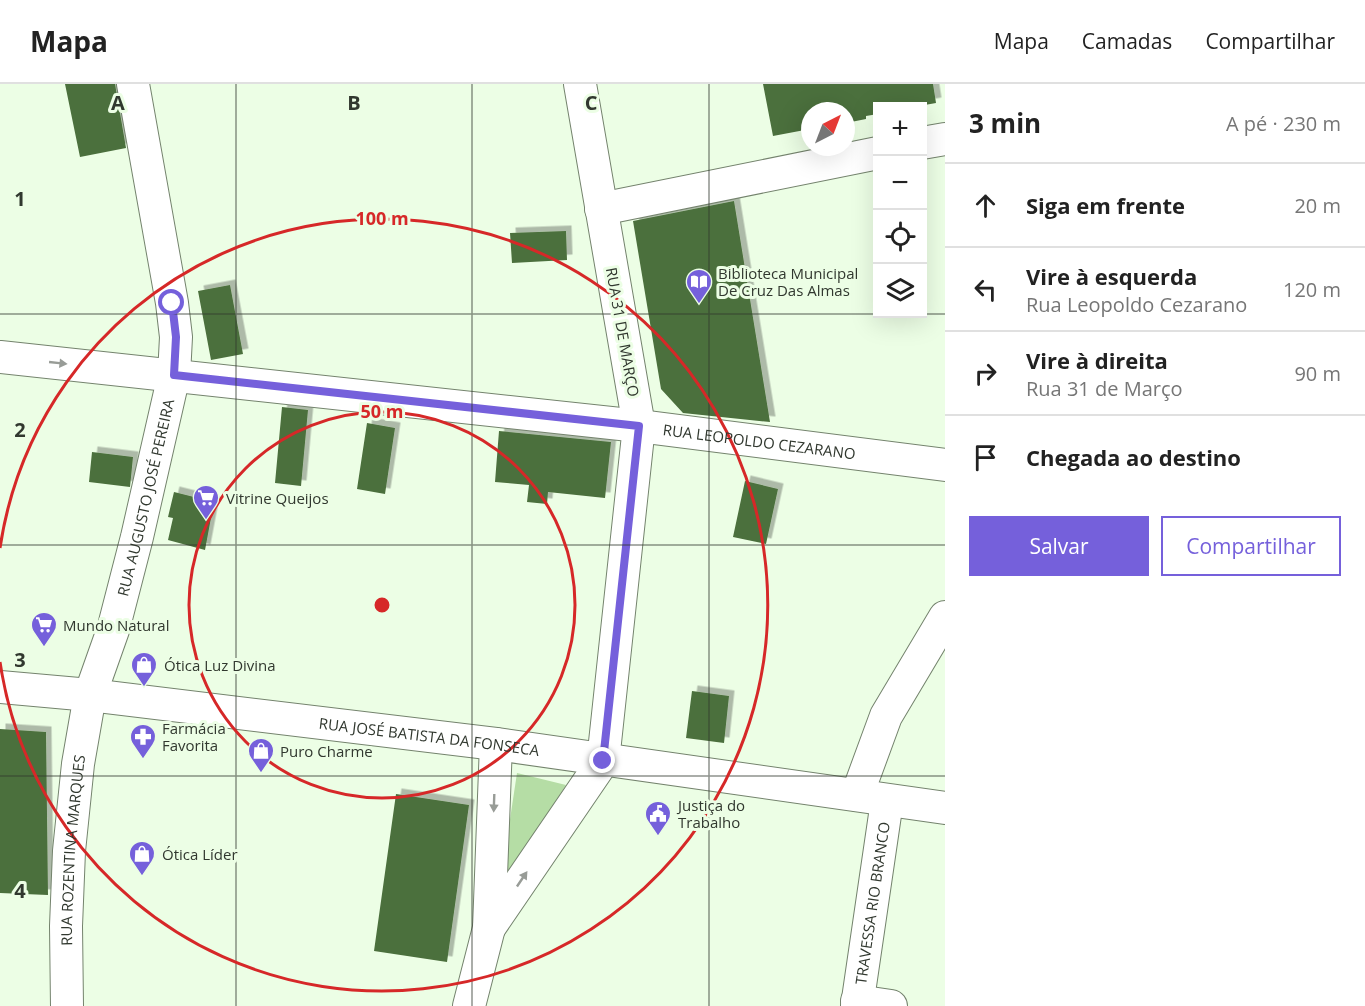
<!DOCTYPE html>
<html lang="pt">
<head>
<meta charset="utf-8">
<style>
  body { margin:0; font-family:"Open Sans",sans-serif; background:#f6f6f6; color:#222 }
  .controls { position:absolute; right:18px; top:18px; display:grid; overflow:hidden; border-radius:0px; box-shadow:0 6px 24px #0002 }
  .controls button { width:54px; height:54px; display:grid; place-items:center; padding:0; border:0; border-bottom:2px solid #e0e0e0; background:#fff; color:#222; font:30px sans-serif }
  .compass { position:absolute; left:801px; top:18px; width:54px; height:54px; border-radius:50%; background:#fff; box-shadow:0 6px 24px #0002; rotate:42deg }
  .stop { position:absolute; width:18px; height:18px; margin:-14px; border:4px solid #7560db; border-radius:50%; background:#fff }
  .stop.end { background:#7560db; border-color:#fff; box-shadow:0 2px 6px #0008 }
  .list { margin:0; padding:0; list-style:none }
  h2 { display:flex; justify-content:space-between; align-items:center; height:78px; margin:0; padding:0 24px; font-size:26px }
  h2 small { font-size:20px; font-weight:400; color:#767676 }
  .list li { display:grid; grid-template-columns:39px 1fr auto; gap:18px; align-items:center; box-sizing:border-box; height:84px; padding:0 24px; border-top:2px solid #e0e0e0 }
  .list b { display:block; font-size:22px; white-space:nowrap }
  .list p { margin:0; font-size:20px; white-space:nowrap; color:#767676 }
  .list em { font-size:20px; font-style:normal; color:#767676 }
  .actions { display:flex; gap:12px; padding:18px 24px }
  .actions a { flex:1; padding:14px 0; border:2px solid #7560db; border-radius:0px; text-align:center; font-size:21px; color:#7560db }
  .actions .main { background:#7560db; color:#fff }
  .icon { flex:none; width:33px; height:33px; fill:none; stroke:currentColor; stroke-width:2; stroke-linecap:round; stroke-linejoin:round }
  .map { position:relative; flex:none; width:945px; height:922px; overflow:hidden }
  header { display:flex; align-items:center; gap:36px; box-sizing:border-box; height:84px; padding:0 30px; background:#fff; border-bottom:2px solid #e0e0e0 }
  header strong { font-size:28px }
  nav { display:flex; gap:33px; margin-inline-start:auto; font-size:21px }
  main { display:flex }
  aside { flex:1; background:#fff }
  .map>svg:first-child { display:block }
</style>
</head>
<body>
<header>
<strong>Mapa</strong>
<nav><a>Mapa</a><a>Camadas</a><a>Compartilhar</a></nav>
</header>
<main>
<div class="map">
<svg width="945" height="922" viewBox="0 0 945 922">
  <defs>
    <filter id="shadow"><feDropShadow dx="5.5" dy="-5.5" stdDeviation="0" flood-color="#0004"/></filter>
  </defs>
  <rect width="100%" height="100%" fill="#ecfee5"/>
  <path fill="#b5dda5" d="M 517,689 L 566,701 L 499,808 Z"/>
  <path fill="#4c6f3d" filter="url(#shadow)" d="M 65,0 L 115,0 L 126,64 L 80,73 Z
    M 763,0 L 933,0 L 936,19 L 919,22 L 878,22 L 878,30 L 866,32 L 866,35 L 846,39 L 846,27 L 810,27 L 810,45 L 773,52 Z
    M 734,117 L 770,338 L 683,329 L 661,305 L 633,137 Z
    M 566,147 L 567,176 L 512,179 L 510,149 Z
    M 230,201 L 243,270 L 211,276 L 198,207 Z
    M 282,323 L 308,326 L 301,402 L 275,399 Z
    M 367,339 L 395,344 L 385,410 L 357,405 Z
    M 499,347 L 611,358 L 605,414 L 548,408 L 547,420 L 527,418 L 529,401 L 495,398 Z
    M 92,368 L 133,373 L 130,403 L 89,398 Z
    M 745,397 L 778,405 L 766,460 L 733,453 Z
    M 174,408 L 214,418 L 205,466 L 168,456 L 173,434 L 168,433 Z
    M 692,607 L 729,612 L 724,659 L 686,654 Z
    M 0,645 L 46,648 L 48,811 L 0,809 Z
    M 396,710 L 469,721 L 447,878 L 374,867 Z"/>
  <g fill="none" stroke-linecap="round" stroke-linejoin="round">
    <defs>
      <g id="minor">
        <path d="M 922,59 L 945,55"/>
        <path d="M 601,125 L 878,69"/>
        <path id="s1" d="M 0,273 L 639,342 L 945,381"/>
        <path id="s2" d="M 0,603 L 90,611 L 496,660 L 945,724"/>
        <path d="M 857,711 L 886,632 L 945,533"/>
        <path d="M 489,844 L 603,677 L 639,342 L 580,0"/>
        <path d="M 857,917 L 891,922"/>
        <path id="s3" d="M 67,922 L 66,842 L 69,767 L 78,680 L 90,611 L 113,546 L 137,453 L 174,291 L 176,253 L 172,219 L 133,0"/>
        <path d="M 469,922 L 489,844 L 496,660"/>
        <path id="s4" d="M 857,922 L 887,717"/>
      </g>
    </defs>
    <use href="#minor" stroke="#74836d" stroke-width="34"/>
    <use href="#minor" stroke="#fff" stroke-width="32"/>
  </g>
  <defs><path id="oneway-solid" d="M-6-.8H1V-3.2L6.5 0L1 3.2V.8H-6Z" transform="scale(1.5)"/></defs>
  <g fill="#989c97">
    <use href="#oneway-solid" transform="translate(58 279) rotate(6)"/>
    <use href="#oneway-solid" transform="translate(494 719) rotate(92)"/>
    <use href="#oneway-solid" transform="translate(522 795) rotate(-56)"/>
  </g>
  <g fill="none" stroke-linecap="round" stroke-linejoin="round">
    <path stroke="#7560db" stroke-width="8" d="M 172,219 L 176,253 L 174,291 L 639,342 L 603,677"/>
  </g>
  <path fill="none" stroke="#31382f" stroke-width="1.5" stroke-opacity="0.55" d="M 236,0 L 236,922M 472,0 L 472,922M 709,0 L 709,922M 0,230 L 945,230M 0,461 L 945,461M 0,692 L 945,692"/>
  <g fill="none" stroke="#d62828" stroke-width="3">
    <circle cx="382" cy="521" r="193"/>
    <path d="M0 464A386 386 0 1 1 0 578"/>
  </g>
  <defs>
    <symbol id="library-pin" viewBox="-11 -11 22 30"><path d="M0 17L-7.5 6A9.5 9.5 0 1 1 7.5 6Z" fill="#7560db" stroke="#ecfee5"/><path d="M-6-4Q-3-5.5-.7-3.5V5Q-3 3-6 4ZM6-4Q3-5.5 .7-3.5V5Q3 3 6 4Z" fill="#fff"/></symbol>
    <symbol id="supermarket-pin" viewBox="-11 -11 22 30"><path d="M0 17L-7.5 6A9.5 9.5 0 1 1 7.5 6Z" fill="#7560db" stroke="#ecfee5"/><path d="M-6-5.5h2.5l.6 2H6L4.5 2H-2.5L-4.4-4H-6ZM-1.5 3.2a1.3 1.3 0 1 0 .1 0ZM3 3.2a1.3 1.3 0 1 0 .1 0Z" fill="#fff"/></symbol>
    <symbol id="shop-pin" viewBox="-11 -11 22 30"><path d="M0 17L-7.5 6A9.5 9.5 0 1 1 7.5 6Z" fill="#7560db" stroke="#ecfee5"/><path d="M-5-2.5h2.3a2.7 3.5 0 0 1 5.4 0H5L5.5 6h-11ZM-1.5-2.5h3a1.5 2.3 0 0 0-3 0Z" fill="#fff"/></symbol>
    <symbol id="pharmacy-pin" viewBox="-11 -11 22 30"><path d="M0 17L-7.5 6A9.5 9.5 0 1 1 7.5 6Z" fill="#7560db" stroke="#ecfee5"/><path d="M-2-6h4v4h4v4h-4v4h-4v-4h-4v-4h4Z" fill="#fff"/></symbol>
    <symbol id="civic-pin" viewBox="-11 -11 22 30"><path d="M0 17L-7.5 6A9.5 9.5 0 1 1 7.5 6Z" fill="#7560db" stroke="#ecfee5"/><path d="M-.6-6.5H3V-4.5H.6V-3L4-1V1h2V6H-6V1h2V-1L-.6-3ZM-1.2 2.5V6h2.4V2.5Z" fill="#fff"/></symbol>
  </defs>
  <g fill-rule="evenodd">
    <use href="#library-pin" x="684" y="183" width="30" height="40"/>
    <use href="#supermarket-pin" x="191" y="399" width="30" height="40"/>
    <use href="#supermarket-pin" x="29" y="526" width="30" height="40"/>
    <use href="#shop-pin" x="129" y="566" width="30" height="40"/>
    <use href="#pharmacy-pin" x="128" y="638" width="30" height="40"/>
    <use href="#shop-pin" x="246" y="652" width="30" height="40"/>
    <use href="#civic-pin" x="643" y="715" width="30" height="40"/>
    <use href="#shop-pin" x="127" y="755" width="30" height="40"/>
  </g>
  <g text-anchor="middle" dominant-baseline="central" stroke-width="6" stroke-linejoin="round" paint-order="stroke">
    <g font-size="15" fill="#31382f" stroke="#ecfee5" text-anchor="start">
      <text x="718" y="189">Biblioteca Municipal<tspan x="718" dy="17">De Cruz Das Almas</tspan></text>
      <text x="226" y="414">Vitrine Queijos</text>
      <text x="63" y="541">Mundo Natural</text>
      <text x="164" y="581">Ótica Luz Divina</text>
      <text x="162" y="644">Farmácia<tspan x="162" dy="17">Favorita</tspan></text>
      <text x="280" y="667">Puro Charme</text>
      <text x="678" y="721">Justiça do<tspan x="678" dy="17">Trabalho</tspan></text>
      <text x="162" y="770">Ótica Líder</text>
    </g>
    <g font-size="15" fill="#31382f" stroke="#ecfee5">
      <text transform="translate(623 248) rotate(80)">RUA 31 DE MARÇO</text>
      <text stroke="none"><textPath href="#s1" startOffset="764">RUA LEOPOLDO CEZARANO</textPath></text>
      <text stroke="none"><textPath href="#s3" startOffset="518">RUA AUGUSTO JOSÉ PEREIRA</textPath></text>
      <text stroke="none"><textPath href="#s2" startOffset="432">RUA JOSÉ BATISTA DA FONSECA</textPath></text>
      <text stroke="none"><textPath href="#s3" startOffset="156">RUA ROZENTINA MARQUES</textPath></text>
      <text stroke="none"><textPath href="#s4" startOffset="104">TRAVESSA RIO BRANCO</textPath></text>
    </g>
  </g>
  <g font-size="20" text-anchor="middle" font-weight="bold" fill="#31382f" stroke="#ecfee5" stroke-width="6" stroke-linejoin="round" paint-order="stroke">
    <text x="118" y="26">A</text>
    <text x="354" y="26">B</text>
    <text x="591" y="26">C</text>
    <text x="20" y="122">1</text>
    <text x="20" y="353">2</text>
    <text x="20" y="583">3</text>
    <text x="20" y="814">4</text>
  </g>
  <circle cx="382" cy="521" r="9" fill="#d62828" stroke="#ecfee5" stroke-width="3"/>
  <g font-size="18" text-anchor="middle" font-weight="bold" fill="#d62828" stroke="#ecfee5" stroke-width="6" stroke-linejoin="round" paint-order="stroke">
    <text x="382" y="141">100 m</text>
    <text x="382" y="334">50 m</text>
  </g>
</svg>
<div class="controls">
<button>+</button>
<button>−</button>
<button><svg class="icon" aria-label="locate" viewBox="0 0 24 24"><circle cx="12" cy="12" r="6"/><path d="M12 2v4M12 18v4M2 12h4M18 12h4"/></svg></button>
<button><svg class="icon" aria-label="layers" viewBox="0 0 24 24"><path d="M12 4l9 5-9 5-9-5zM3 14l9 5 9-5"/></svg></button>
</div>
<svg class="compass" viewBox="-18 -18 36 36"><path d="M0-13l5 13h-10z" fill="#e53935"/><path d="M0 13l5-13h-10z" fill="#767676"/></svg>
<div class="stop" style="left:172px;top:219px"></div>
<div class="stop end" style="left:603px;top:677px"></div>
</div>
<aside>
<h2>3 min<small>A pé · 230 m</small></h2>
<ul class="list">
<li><svg class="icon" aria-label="ahead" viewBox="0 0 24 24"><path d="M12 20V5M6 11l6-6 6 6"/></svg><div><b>Siga em frente</b></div><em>20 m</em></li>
<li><svg class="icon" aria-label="left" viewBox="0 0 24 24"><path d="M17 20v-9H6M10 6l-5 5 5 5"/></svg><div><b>Vire à esquerda</b><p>Rua Leopoldo Cezarano</p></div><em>120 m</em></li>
<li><svg class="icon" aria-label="right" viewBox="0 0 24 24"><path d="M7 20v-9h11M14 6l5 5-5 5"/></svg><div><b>Vire à direita</b><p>Rua 31 de Março</p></div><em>90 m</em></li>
<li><svg class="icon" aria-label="arrive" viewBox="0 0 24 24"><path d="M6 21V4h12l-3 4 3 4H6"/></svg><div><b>Chegada ao destino</b></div></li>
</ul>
<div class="actions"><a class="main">Salvar</a><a>Compartilhar</a></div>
</aside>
</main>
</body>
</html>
